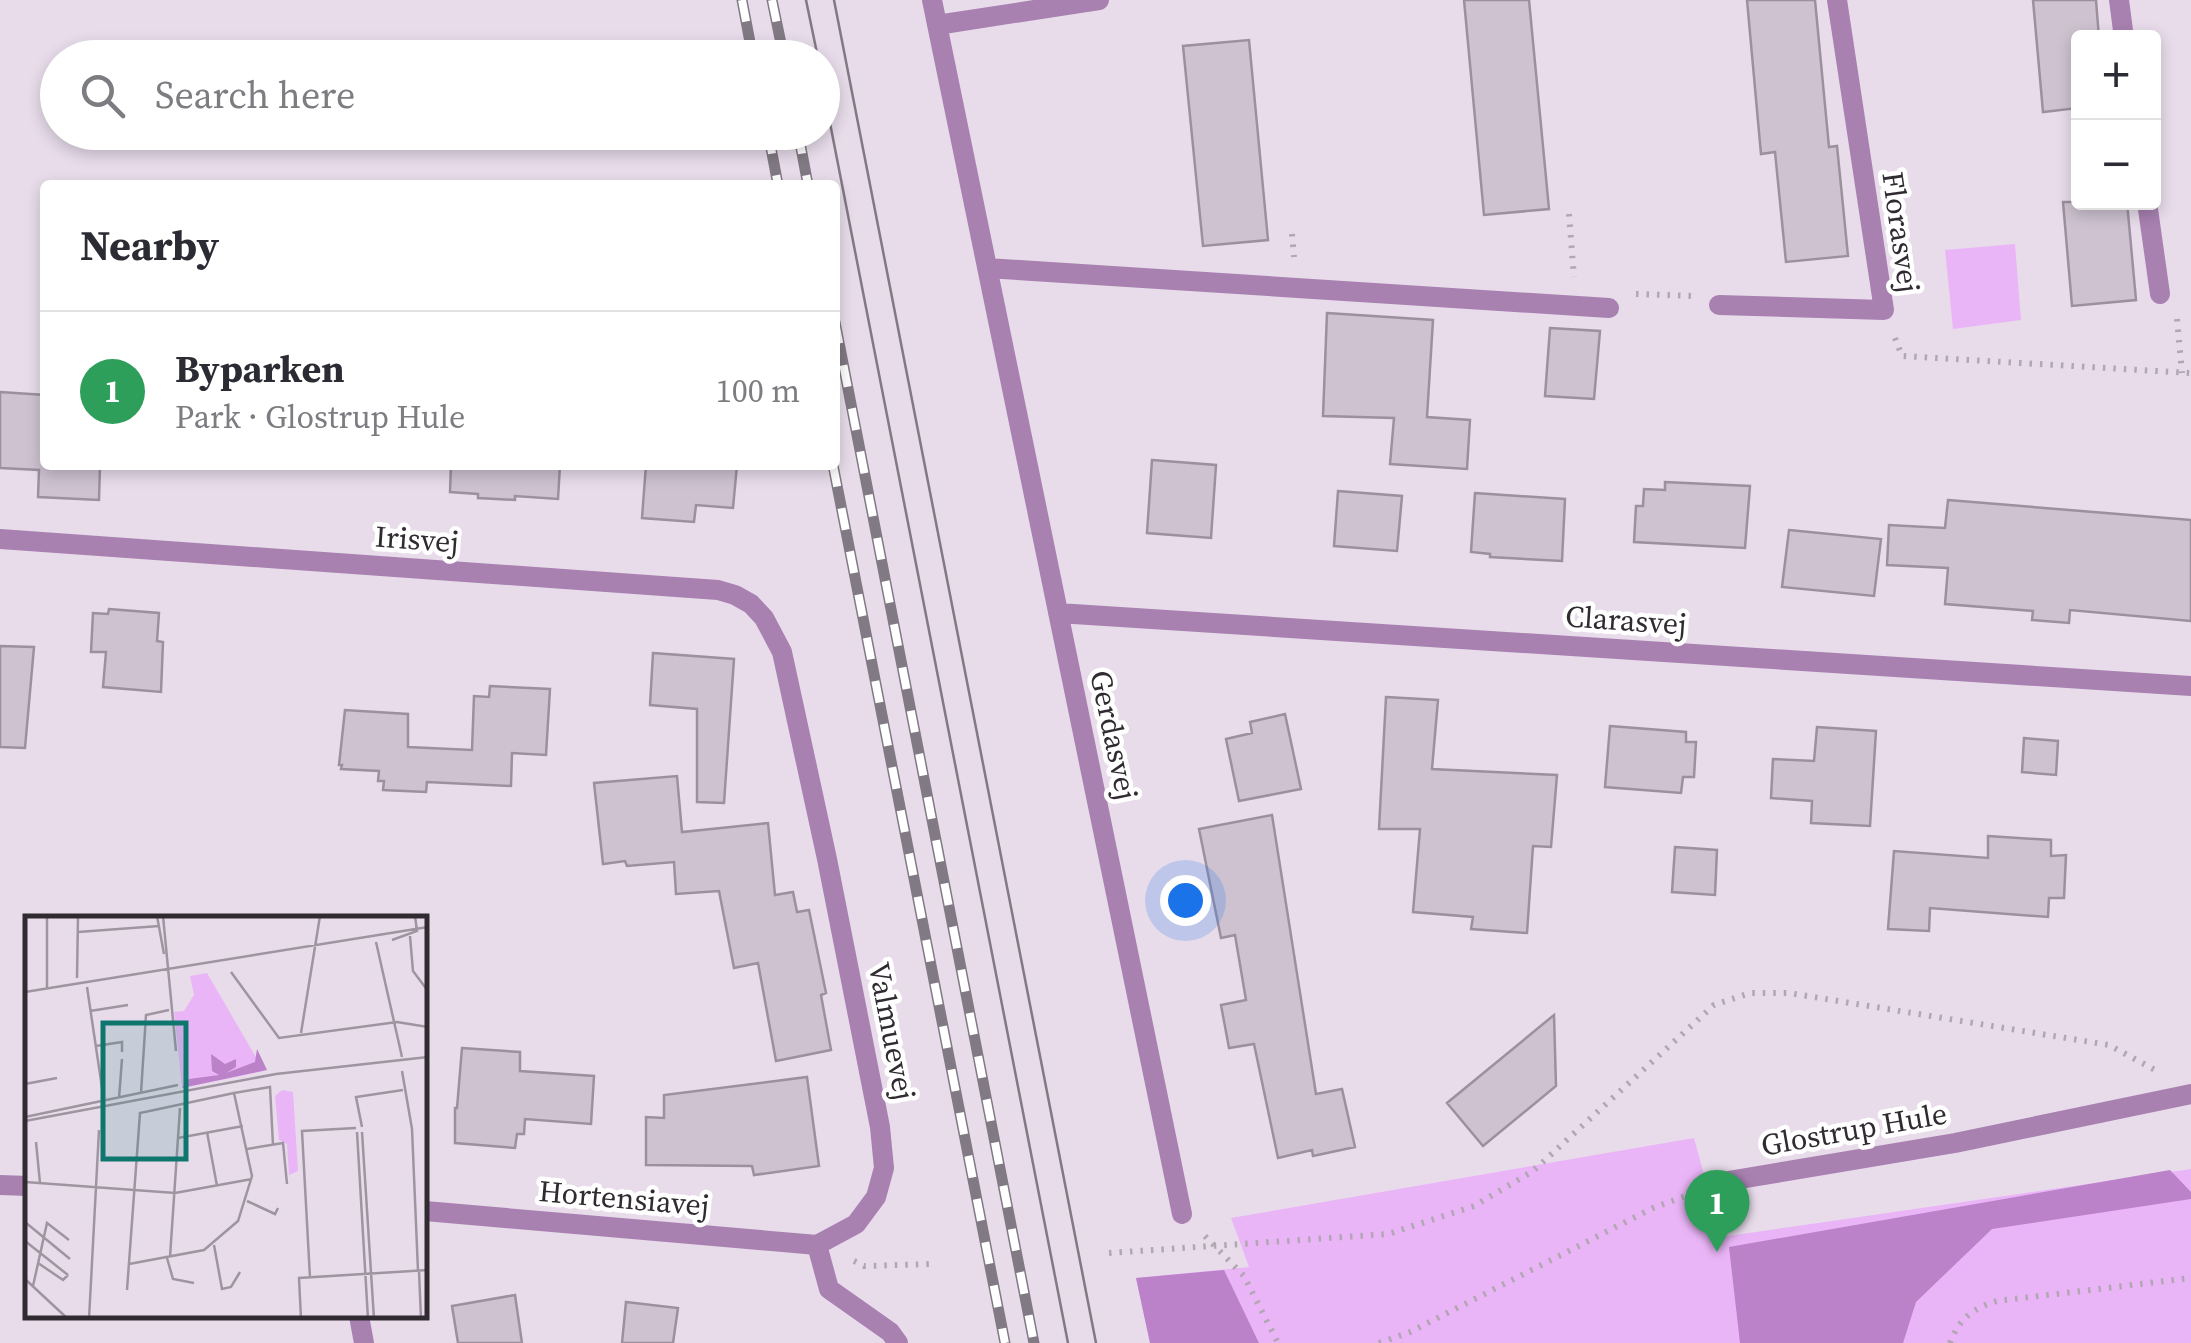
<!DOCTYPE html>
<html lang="en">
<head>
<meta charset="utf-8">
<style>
  body { margin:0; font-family:"Source Serif 4",serif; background:#f7f7f7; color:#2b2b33 }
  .controls { position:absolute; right:30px; top:30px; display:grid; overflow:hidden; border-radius:10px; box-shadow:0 5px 15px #0003 }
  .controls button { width:90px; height:90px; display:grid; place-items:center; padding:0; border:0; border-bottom:2px solid #e1e1e2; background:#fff; color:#2b2b33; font:50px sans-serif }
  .you { position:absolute; left:1185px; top:900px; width:35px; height:35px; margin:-25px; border:8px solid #fff; border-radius:50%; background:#1a73e8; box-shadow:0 0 0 15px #1a73e833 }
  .badge { display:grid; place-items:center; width:65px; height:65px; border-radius:50%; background:#296854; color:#fff; font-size:32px; font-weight:700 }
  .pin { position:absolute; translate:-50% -82px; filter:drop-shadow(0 2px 5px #0008) }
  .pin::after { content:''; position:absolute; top:52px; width:35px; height:30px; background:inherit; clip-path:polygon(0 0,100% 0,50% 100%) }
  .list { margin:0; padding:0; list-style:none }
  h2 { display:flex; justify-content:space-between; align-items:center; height:130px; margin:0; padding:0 40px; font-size:42px }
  h2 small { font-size:32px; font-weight:400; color:#7c7c81 }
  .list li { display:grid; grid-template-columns:65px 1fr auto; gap:30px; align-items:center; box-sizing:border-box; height:160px; padding:0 40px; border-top:2px solid #e1e1e2 }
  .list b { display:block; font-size:38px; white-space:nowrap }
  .list p { margin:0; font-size:32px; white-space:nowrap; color:#7c7c81 }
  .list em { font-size:32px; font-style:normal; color:#7c7c81 }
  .icon { flex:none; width:55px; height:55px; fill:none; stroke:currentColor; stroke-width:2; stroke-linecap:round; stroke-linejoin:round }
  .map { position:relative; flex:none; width:2191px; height:1343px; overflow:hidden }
  .search { position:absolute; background:#fff; box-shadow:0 5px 15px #0003; left:40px; top:40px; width:800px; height:110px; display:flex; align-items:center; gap:25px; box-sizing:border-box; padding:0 35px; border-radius:55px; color:#7c7c81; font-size:38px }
  .panel { position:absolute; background:#fff; box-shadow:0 5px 15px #0003; left:40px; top:180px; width:800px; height:290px; border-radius:10px }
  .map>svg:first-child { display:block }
</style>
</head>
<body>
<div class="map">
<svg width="2191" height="1343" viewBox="0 0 2191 1343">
  <rect width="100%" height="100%" fill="#e8dceb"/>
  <path fill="#eab5f7" d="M 2015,244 L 2021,320 L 1953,329 L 1945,250 Z
    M 1694,1138 L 1721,1237 L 2191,1169 L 2191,1343 L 1150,1343 L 1136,1278 L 1249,1267 L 1231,1218 Z"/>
  <path fill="#bb81c9" d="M 2170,1170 L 2191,1192 L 2191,1199 L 1992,1229 L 1916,1302 L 1903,1343 L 1740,1343 L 1729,1247 Z
    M 1224,1270 L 1259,1343 L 1150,1343 L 1136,1278 Z"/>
  <path fill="#cec2d1" stroke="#9c909e" stroke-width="2.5" d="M 1464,0 L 1529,0 L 1549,209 L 1484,215 Z
    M 1747,0 L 1815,0 L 1829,147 L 1837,146 L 1848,256 L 1786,262 L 1775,152 L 1761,154 Z
    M 2033,0 L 2096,0 L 2099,38 L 2078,38 L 2078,108 L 2043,112 Z
    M 1249,40 L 1268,240 L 1203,246 L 1183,46 Z
    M 2063,202 L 2127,202 L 2136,300 L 2072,306 Z
    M 1327,313 L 1433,320 L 1427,417 L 1470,420 L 1467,469 L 1390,464 L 1394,418 L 1323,416 Z
    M 1550,328 L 1600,331 L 1594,399 L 1545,396 Z
    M 0,392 L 45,395 L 45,465 L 100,465 L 99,500 L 38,497 L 39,470 L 0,468 Z
    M 1152,460 L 1216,465 L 1211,538 L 1147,533 Z
    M 451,465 L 560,465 L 558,499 L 515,496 L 515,500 L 478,498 L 478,494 L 450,492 Z
    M 646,465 L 737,465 L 733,508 L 696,505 L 694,522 L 642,518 Z
    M 1665,482 L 1750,486 L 1745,548 L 1634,542 L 1636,506 L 1643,506 L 1644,489 L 1665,490 Z
    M 1338,491 L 1402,496 L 1397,551 L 1334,546 Z
    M 1475,493 L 1565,499 L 1562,561 L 1490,557 L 1490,554 L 1471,552 Z
    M 1948,500 L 2191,520 L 2191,621 L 2070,610 L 2069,623 L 2032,620 L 2033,611 L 1945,604 L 1948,568 L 1887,565 L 1889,525 L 1945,528 Z
    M 1789,530 L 1881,539 L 1874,596 L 1782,587 Z
    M 109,609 L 159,613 L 157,641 L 163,642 L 161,692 L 103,687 L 106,652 L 91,652 L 93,613 L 108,614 Z
    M 0,646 L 34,647 L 25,748 L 0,747 Z
    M 653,653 L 734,659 L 724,803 L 697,802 L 697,709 L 650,705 Z
    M 490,686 L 550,689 L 546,755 L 512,753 L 511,786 L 427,782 L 426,792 L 383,790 L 384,781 L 378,781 L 379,771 L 341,769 L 342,765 L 339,765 L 345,710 L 408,714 L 408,747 L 472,750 L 474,696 L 489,697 Z
    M 1386,697 L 1438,700 L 1432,769 L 1557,775 L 1551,847 L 1533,846 L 1527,933 L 1471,929 L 1473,917 L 1413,912 L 1420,829 L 1379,829 Z
    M 1285,714 L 1301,789 L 1239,801 L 1226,739 L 1252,733 L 1250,722 Z
    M 1610,726 L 1686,732 L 1686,742 L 1696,742 L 1694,777 L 1683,777 L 1681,793 L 1605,787 Z
    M 1817,727 L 1876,731 L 1870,826 L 1811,823 L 1812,801 L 1771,798 L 1773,759 L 1814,761 Z
    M 2024,738 L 2058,741 L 2056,775 L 2022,772 Z
    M 677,776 L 682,832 L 768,823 L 775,895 L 793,892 L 797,912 L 809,910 L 826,993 L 821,995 L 831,1050 L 776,1061 L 758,963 L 734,968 L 719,891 L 676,894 L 674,862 L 627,866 L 625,861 L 603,864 L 594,783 Z
    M 1272,815 L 1316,1094 L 1342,1089 L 1355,1147 L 1313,1156 L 1312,1150 L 1278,1158 L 1254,1044 L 1229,1048 L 1221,1005 L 1246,1000 L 1235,935 L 1221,938 L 1199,829 Z
    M 1988,836 L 2051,840 L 2051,856 L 2066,855 L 2064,898 L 2049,898 L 2048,917 L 1930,908 L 1929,931 L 1888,929 L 1894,851 L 1988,858 Z
    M 1675,847 L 1717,850 L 1715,895 L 1672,892 Z
    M 1554,1015 L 1556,1086 L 1483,1146 L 1447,1103 Z
    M 462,1048 L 520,1052 L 520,1071 L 594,1076 L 591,1124 L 525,1119 L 524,1134 L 517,1134 L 515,1148 L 455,1143 L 455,1108 L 457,1108 Z
    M 807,1077 L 819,1166 L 754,1175 L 752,1166 L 646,1165 L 646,1117 L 664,1118 L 664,1095 Z
    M 515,1295 L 522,1343 L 458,1343 L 452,1306 Z
    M 626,1302 L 678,1308 L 673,1343 L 622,1343 Z"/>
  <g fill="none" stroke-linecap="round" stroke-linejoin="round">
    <path stroke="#b1a7b3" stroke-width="6" stroke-dasharray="2.5 8" stroke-linecap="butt" d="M 1569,214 L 1574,277
      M 1292,234 L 1294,257
      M 1636,294 L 1693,296
      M 2177,319 L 2182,373
      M 1895,338 L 1902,356 L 2191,373
      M 1205,1236 L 1244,1276 L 1278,1343
      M 1109,1253 L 1388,1234 L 1474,1206 L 1533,1171 L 1714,1005 L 1750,993 L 1789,993 L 2109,1045 L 2155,1070
      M 854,1261 L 864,1266 L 931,1264
      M 1379,1343 L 1410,1332 L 1653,1208 L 1699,1191
      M 1950,1343 C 1959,1319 1973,1308 1997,1301 L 2191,1278"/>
    <path stroke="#a881b1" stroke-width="20" d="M 932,0 L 1182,1214
      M 2119,0 L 2124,38
      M 937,25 L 1099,0
      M 2147,202 L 2160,294
      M 987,268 L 1609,308
      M 1719,305 L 1884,310 L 1837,0
      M 0,539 L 718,590 L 735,595 L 751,604 L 764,618 L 782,652 L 827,859 L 880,1127 L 884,1168 L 876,1197 L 856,1224 L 817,1245
      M 1058,613 L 2191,686
      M 1728,1181 L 1955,1143 L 2191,1094
      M 0,1185 L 28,1186
      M 425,1211 L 817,1245
      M 817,1245 L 829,1289 L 890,1332 L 898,1343
      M 359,1316 L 364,1343"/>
    <path stroke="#817983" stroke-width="2.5" d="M 806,0 L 818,58
      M 834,0 L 1096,1343
      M 822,82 L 1068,1343"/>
    <defs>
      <path id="rail" d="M 742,0 L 753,58
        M 772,0 L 784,58
        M 768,132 L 778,185
        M 798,132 L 808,185
        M 835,322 L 1034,1343
        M 833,465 L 1005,1343"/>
    </defs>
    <use href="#rail" stroke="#817983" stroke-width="11"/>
    <use href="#rail" stroke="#fff" stroke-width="8" stroke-dasharray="22" stroke-linecap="butt"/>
  </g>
  <g text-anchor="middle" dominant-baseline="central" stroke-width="9" stroke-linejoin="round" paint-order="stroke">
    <g font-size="30" fill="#302b31" stroke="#fff">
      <text transform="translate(1901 232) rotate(82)">Florasvej</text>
      <text transform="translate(417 539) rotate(4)">Irisvej</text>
      <text transform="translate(1626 620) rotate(4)">Clarasvej</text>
      <text transform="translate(1114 735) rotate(78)">Gerdasvej</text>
      <text transform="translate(892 1031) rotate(79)">Valmuevej</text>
      <text transform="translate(1854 1129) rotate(-10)">Glostrup Hule</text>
      <text transform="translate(624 1198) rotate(5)">Hortensiavej</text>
    </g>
  </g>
  <g transform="translate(25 916)">
    <rect width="402" height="402" fill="#e8dceb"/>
    <path d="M 182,57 L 239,155 L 157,172 L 149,96 L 159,95 L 169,79 L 165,60 ZM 257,174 L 268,176 L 273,255 L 264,259 L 262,228 L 254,224 L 250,180 Z" fill="#eab5f7"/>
    <path d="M 232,133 L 242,154 L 157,172 L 164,163 L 194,159 L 187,155 L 186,138 L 200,148 L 211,143 L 211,151 L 201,157 L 230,146 Z" fill="#bb81c9"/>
    <path fill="none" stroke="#9e95a1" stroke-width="2.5" d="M 132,0 L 139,38M 138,0 L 151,135M 53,16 L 134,10M 385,20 L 388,55 L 403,75M 367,24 L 392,15 L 390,0M 351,26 L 377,141M 206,56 L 254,122 L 372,106 L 403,111M 52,62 L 53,0M 62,71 L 79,185M 22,72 L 22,0M 0,76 L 403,11M 65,95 L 103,89M 276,117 L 295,0M 71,130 L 97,126 L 97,136M 377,155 L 387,213 L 393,355M 0,168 L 32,162M 116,177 L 121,99 L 144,94M 94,182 L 97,143M 0,201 L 153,169M 0,205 L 251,158 L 403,141M 337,211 L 331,181 L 378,174M 182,216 L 192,270M 332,216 L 343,403M 337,216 L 349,403M 153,222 L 218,210M 11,226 L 15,267M 222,233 L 258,227 L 262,268M 0,266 L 150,277 L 227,263M 222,285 L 250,298 L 253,292M 0,306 L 45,343M 0,325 L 43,359M 189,329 L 197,373 L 206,371 L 215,356M 145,341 L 155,192M 142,342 L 148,363 L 169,367M 13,347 L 38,364 L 43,359M 104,348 L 179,334 L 213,305 L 227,260 L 209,177 L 245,171 L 248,229M 394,355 L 396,403M 285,362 L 277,215 L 331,212M 0,363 L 43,403M 8,370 L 22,307 L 44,324M 102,374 L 115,197 L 209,177M 64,403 L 74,214M 276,403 L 274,362 L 403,354"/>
    <path fill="#0f766e" fill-opacity="0.15" stroke="#0f766e" stroke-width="5" d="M 78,107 L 161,107 L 161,243 L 78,243 Z"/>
    <rect width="402" height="402" fill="none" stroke="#302b31" stroke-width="5"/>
  </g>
</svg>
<div class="controls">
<button>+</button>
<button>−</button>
</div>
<div class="you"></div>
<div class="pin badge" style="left:1717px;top:1252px;background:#2e9e5b">1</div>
<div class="search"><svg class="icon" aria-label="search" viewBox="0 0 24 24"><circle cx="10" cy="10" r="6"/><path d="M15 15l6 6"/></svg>Search here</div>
<section class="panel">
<h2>Nearby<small></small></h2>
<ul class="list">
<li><span class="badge" style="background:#2e9e5b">1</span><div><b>Byparken</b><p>Park · Glostrup Hule</p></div><em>100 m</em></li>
</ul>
</section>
</div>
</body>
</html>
